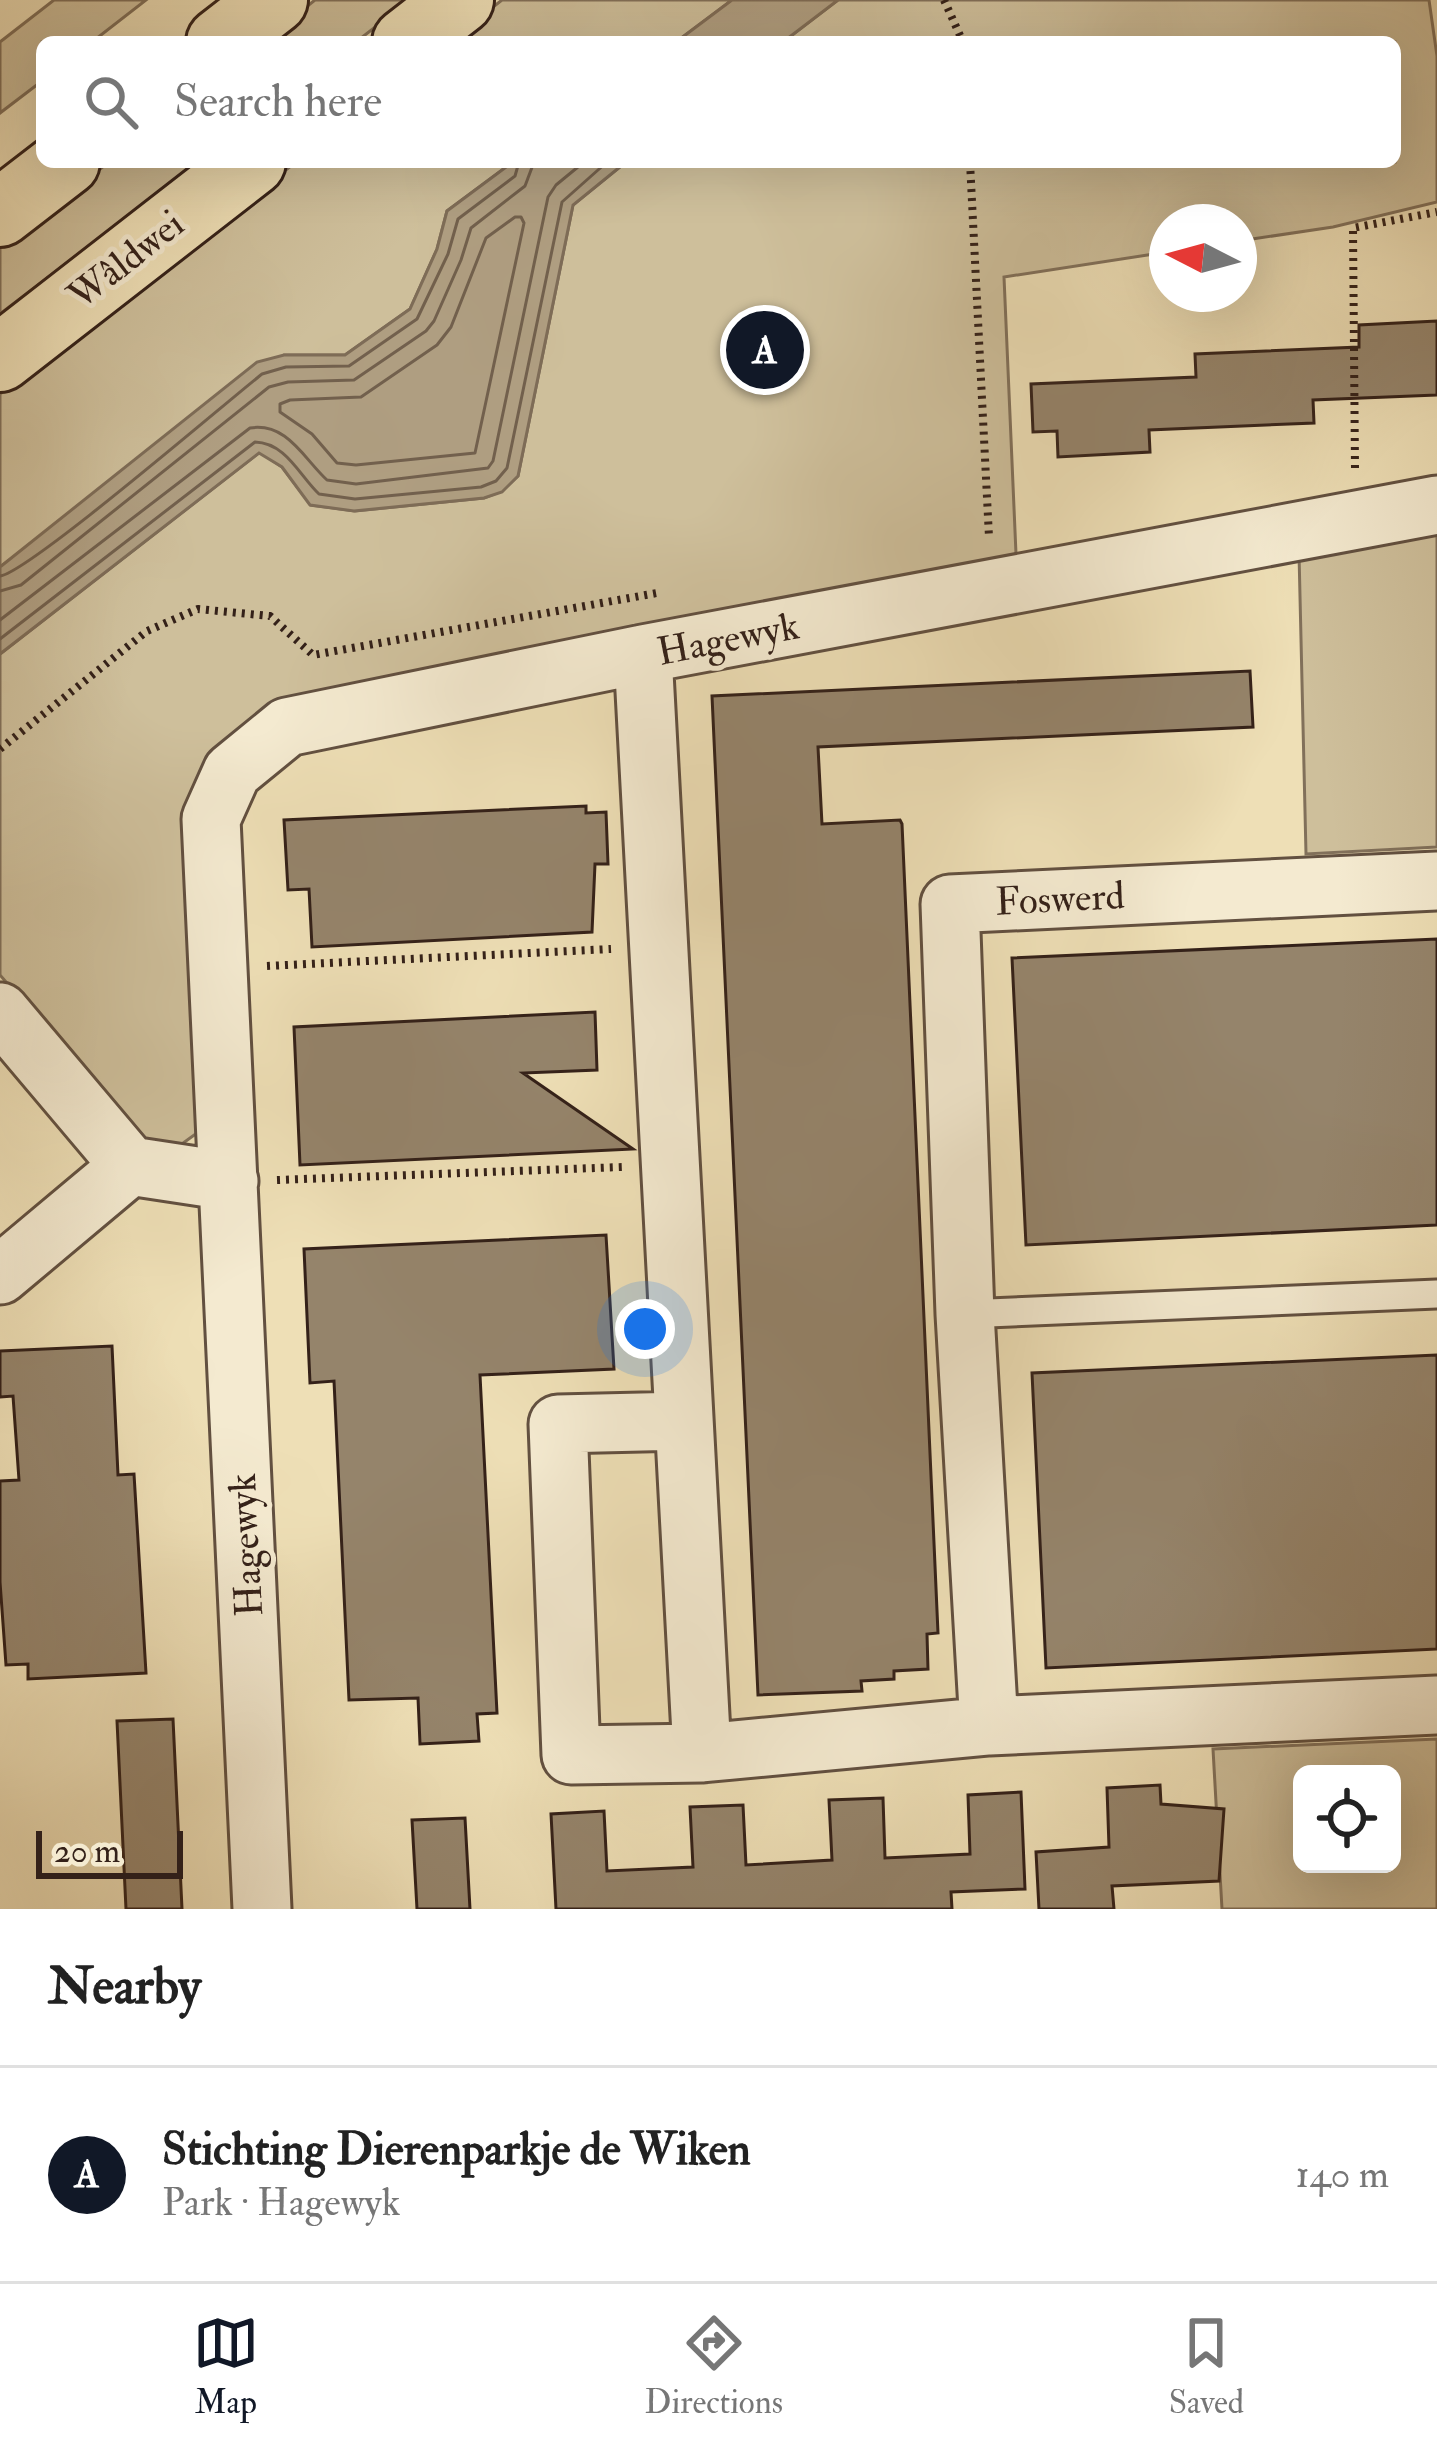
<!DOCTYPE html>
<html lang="en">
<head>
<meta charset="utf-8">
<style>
  body { margin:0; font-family:"IM FELL Double Pica",serif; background:#f2f2f2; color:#222 }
  .controls { position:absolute; right:36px; bottom:36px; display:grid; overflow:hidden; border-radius:18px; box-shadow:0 12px 48px #0002 }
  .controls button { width:108px; height:108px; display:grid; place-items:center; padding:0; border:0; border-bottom:3px solid #e0e0e0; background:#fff; color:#222; font:60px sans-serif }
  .compass { position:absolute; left:1149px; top:204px; width:108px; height:108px; border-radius:50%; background:#fff; box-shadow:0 12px 48px #0002; rotate:276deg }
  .scale { position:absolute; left:36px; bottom:30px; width:147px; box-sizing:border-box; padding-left:12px; border:6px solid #342119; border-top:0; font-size:33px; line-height:42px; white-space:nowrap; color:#342119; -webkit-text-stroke:9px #f4ead0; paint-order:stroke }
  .you { position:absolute; left:645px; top:1329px; width:42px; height:42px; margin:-30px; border:9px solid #fff; border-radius:50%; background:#1a73e8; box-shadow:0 0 0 18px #1a73e833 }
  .badge { display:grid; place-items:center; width:78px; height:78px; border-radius:50%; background:#111827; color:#fff; font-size:39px; font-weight:700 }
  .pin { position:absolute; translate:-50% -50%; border:6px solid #fff; box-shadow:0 3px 12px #0006 }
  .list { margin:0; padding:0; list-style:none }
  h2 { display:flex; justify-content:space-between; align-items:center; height:156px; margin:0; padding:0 48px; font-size:51px }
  h2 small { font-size:39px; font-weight:400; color:#767676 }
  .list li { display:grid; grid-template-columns:78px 1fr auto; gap:36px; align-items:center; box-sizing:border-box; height:216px; padding:0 48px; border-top:3px solid #e0e0e0 }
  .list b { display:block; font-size:45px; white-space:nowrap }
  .list p { margin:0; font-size:39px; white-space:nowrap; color:#767676 }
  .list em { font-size:39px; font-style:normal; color:#767676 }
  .icon { flex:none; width:66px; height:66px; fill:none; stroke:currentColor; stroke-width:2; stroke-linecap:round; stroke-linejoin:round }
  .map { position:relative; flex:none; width:1437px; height:1909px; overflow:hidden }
  .search { position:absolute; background:#fff; box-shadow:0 12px 48px #0002; left:36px; right:36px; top:36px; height:132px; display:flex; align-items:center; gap:30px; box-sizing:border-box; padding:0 42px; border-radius:18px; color:#767676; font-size:45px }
  .sheet { height:372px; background:#fff }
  nav { display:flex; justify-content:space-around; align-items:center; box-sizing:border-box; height:168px; border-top:3px solid #e0e0e0; background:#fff; font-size:33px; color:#767676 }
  nav a { display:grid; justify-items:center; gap:6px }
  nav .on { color:#111827 }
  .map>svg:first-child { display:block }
</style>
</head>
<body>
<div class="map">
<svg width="1437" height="1909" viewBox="0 0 1437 1909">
  <rect width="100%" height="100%" fill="#eedfb6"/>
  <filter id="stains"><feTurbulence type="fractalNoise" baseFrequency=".00167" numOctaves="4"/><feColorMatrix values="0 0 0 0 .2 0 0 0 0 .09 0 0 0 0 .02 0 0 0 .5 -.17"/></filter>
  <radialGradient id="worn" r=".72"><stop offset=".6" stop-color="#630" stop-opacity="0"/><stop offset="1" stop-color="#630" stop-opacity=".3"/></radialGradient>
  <path fill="#cebf9b" stroke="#81705a" stroke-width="3" fill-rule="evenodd" d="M 54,0 L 146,0 L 92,42 L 42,42 L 42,81 L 0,113 L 0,42 Z
    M 315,0 L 410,0 L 356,42 L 262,42 Z
    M 502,0 L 732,0 L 676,42 L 448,42 Z
    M 838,0 L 1429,0 L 1437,56 L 1437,202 L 1333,227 L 1239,241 L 1239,222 L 1167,222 L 1167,252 L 1004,277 L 1017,577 L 271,723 L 189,857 L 189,976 L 197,1133 L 168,1154 L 155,1154 L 0,975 L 0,654 L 260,452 L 282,467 L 311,505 L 355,511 L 484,498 L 502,491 L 518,476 L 573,205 L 626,162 L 1395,162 L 1395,42 L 783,42 Z
    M 109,162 L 199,162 L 0,314 L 0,247 Z
    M 296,162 L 513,162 L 447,211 L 437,249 L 410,309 L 345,355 L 284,355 L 0,567 L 0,394 Z
    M 1437,527 L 1437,847 L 1306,854 L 1299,553 Z
    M 1437,1739 L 1437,1909 L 1222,1909 L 1213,1749 ZM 1302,1774 L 1392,1774 L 1392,1864 L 1302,1864 Z"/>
  <path fill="#af9e81" stroke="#7e6c57" stroke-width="3" d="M 732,0 L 838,0 L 783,42 L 676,42 Z
    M 513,162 L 626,162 L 573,205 L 518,476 L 502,492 L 484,498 L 354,511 L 310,505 L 282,467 L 259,453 L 0,654 L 0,567 L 257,362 L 284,355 L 345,355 L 410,309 L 437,249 L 447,211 Z"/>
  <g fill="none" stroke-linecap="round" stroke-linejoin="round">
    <path stroke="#72604d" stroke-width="3" d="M 515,217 L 521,217 L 524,223 L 475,453 L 356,465 L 337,463 L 312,434 L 280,412 L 280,404 L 290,400 L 361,397 L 437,345 L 451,327 L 486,238 Z
      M 0,576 C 29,572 224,404 262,374 L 286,367 L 349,366 L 417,319 L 448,254 L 458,219 L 515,176 L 519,162
      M 0,591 L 21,585 L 269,387 L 288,382 L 354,380 L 426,331 L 434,321 L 461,260 L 471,228 L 525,186 L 534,162
      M 0,620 L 250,428 C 287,422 304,459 327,480 L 356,484 L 488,468 L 493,461 L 548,197 L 556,185 L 584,162
      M 0,639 L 255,442 C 286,443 299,475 319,494 L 355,499 L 481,487 L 496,481 L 507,468 L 562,202 L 607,162"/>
  </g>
  <path fill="#95846b" stroke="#342119" stroke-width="3" d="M 1437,321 L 1437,395 L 1313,400 L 1314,423 L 1149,430 L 1150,452 L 1058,457 L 1057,431 L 1033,432 L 1031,384 L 1196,377 L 1195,354 L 1359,347 L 1359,325 Z
    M 1250,671 L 1253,727 L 818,747 L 822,824 L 900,820 L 902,824 L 938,1633 L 927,1634 L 928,1669 L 894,1671 L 894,1679 L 861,1681 L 862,1691 L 758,1695 L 712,696 Z
    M 586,806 L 586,813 L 606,812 L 608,864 L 595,864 L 592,932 L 312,947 L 309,889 L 288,890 L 284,820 Z
    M 1437,939 L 1437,1225 L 1026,1245 L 1012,958 Z
    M 595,1012 L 597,1070 L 523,1073 L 633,1149 L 300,1165 L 294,1027 Z
    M 606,1235 L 614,1369 L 480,1375 L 497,1713 L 477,1714 L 479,1741 L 420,1744 L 418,1698 L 349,1700 L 334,1381 L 310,1383 L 304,1249 Z
    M 112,1346 L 118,1475 L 134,1474 L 146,1673 L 28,1679 L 28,1664 L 6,1665 L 0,1582 L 0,1481 L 19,1480 L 13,1396 L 0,1397 L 0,1351 Z
    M 1437,1355 L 1437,1649 L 1046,1668 L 1032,1373 Z
    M 173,1719 L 182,1909 L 126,1909 L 117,1721 Z
    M 1160,1785 L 1161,1804 L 1224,1809 L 1219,1881 L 1112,1886 L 1114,1909 L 1039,1909 L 1036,1852 L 1109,1847 L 1107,1788 Z
    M 1021,1792 L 1025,1889 L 951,1892 L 952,1909 L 556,1909 L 551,1814 L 604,1811 L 607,1871 L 693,1867 L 690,1807 L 743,1805 L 746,1865 L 832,1860 L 829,1800 L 883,1798 L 885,1858 L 970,1854 L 968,1795 Z
    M 465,1818 L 470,1909 L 417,1909 L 412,1820 Z"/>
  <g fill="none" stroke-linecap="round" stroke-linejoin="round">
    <defs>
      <path id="lane" d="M 965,1314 L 1437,1294"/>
      <path id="street" d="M 643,654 L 702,1753
        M 0,1012 L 130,1166 L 229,1181
        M 0,1275 L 130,1166
        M 684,1421 L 558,1424 L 571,1755 L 702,1753 L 989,1726 L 1437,1705
        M 989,1726 L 965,1314 L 950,904 L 1437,881
        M 262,1909 L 211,819 L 232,772 L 287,727 L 643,654 L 1437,505"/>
      <path id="highway" d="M 220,42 L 274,0
        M 406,42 L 460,0
        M 0,213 L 66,162
        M 0,358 L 252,162"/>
    </defs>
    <use href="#lane" stroke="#625040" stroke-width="33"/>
    <use href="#street" stroke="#625040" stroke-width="63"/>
    <use href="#highway" stroke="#342119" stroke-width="72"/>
    <path stroke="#342119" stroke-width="8" stroke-dasharray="3 6" stroke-linecap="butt" d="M 944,0 L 963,42
      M 970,162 L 989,537
      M 1355,468 L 1353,228 L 1437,212
      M 0,749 L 147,631 L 198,609 L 270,616 L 313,655 L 657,593
      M 267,966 L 611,949
      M 277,1180 L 622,1167"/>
    <use href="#lane" stroke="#f4ead0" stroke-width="27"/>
    <use href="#street" stroke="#f4ead0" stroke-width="57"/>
    <use href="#highway" stroke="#eedfb6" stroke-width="66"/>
  </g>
  <g text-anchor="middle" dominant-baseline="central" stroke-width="10" stroke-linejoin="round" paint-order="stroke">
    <g font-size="39" fill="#342119" stroke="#f4ead0">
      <text transform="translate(126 260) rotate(-38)">Wâldwei</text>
      <text transform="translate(728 639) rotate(-11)">Hagewyk</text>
      <text transform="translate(1060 899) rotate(-3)">Foswerd</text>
      <text transform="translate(246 1545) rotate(-93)">Hagewyk</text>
    </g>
  </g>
  <rect width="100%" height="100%" filter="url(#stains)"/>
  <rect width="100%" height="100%" fill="url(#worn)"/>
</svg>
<div class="controls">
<button><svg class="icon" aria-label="locate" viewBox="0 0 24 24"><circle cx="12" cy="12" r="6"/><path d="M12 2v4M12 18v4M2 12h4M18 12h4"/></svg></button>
</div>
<svg class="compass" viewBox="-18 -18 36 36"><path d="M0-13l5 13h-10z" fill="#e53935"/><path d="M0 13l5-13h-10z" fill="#767676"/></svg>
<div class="scale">20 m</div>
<div class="you"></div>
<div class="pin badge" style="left:765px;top:350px">A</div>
<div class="search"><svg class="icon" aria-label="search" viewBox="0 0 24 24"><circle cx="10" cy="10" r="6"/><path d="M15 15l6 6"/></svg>Search here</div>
</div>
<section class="sheet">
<h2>Nearby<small></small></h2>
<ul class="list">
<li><span class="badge">A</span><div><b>Stichting Dierenparkje de Wiken</b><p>Park · Hagewyk</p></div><em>140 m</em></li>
</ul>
</section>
<nav>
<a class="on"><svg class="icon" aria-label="map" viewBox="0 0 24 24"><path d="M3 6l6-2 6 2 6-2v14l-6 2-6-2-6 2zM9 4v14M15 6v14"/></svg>Map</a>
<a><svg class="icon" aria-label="directions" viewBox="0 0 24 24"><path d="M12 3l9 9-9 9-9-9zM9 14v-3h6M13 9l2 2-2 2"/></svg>Directions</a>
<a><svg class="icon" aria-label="saved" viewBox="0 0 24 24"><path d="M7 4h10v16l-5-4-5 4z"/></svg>Saved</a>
</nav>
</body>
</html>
